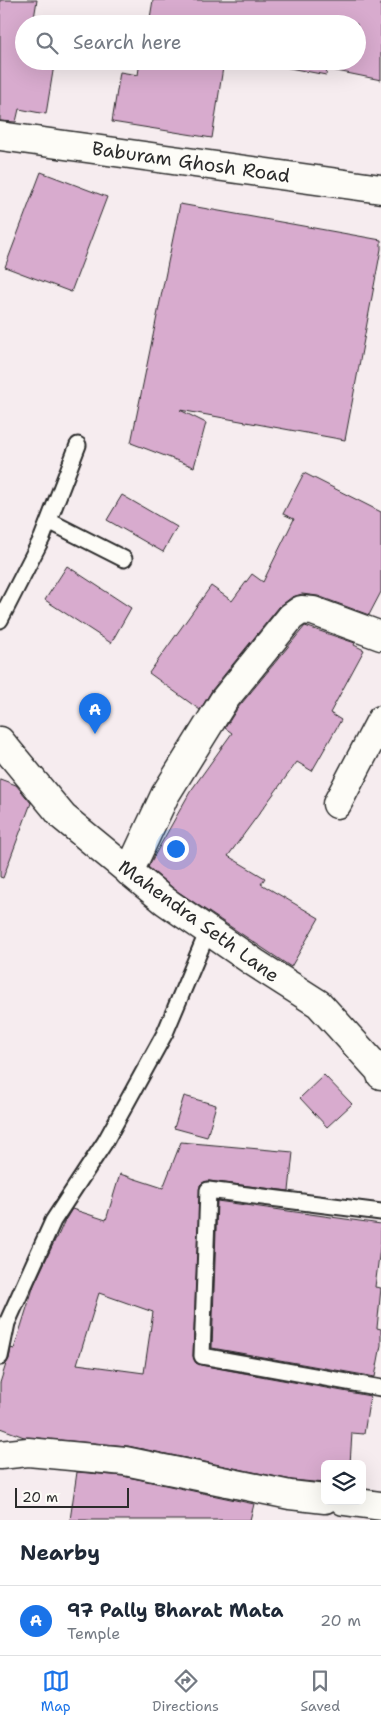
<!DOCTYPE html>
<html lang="en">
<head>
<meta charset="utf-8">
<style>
  body { margin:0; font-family:"Shantell Sans",sans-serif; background:#f2f2f3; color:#1f2937 }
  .controls { position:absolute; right:15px; bottom:15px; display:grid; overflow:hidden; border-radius:8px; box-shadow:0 5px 20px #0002 }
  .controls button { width:45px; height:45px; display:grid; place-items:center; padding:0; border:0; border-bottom:1px solid #e0e1e3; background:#fff; color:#1f2937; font:25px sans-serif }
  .scale { position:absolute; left:15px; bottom:12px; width:114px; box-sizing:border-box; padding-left:5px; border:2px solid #2b2b2b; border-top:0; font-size:14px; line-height:18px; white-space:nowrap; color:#2b2b2b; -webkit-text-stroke:4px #fdfcf7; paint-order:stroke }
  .you { position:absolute; left:175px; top:848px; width:18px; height:18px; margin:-12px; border:4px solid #fff; border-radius:50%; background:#1a73e8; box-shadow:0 0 0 8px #1a73e833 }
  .badge { display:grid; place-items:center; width:32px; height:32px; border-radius:50%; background:#1a73e8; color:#fff; font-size:16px; font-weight:700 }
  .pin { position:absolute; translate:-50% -41px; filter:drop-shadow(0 1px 2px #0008) }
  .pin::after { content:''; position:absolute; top:26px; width:18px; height:15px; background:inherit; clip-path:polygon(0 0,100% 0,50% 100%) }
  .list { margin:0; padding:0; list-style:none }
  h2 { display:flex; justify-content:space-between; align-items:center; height:65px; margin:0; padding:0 20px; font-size:21px }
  h2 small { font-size:16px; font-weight:400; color:#747a83 }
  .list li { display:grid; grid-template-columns:32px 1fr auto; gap:15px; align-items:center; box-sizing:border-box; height:70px; padding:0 20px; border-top:1px solid #e0e1e3 }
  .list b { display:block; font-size:19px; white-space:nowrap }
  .list p { margin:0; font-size:16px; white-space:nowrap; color:#747a83 }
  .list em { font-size:16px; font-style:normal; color:#747a83 }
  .icon { flex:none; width:28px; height:28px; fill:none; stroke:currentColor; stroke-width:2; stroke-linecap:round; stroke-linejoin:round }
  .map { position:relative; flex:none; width:381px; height:1520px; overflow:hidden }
  .search { position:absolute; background:#fff; box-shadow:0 5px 20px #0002; left:15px; right:15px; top:15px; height:55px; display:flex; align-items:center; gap:12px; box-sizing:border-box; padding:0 18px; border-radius:28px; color:#747a83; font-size:19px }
  .sheet { height:135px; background:#fff }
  nav { display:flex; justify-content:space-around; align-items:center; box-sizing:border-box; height:70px; border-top:1px solid #e0e1e3; background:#fff; font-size:14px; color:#747a83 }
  nav a { display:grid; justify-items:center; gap:2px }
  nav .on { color:#1a73e8 }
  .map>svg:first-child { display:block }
</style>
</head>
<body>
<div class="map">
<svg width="381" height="1520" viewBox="0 0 381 1520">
  <rect width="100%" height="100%" fill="#f6ecef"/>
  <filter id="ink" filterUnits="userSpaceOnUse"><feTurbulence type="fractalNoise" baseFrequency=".02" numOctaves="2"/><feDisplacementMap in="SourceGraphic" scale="10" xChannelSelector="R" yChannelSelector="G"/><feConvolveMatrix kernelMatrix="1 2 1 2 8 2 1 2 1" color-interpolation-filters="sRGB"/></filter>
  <g filter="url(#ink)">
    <path fill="#d8abce" stroke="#2b2b2b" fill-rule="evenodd" d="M 0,0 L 37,0 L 33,24 L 24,24 L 24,61 L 54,65 L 46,114 L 19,109 L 16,122 L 0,121 Z
      M 153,0 L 381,0 L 381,80 L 327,69 L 326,75 L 253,61 L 357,61 L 357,24 L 149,24 Z
      M 140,61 L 224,61 L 212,138 L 112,122 L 120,72 L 138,75 Z
      M 41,172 L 107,197 L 71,292 L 5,267 Z
      M 180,204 L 381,240 L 381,249 L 345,440 L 180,410 L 206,423 L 194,467 L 131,443 Z
      M 304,473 L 381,512 L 381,592 L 369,615 L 318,596 L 302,594 L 292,597 L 279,607 L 212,690 L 200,710 L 149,673 L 211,586 L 232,601 L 252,574 L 263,582 L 294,519 L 283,514 Z
      M 122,495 L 177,527 L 163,552 L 107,520 Z
      M 67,566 L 131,608 L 111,643 L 45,600 Z
      M 305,626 L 355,643 L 354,645 L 364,650 L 330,713 L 341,720 L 312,771 L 297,762 L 228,856 L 265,878 L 261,884 L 319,918 L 291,967 L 174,889 L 148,867 L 190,792 L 232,733 L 225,728 L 237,709 Z
      M 0,779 L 16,785 L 31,803 L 3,878 L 0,877 Z
      M 324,1075 L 352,1104 L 327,1127 L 300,1098 Z
      M 184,1096 L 216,1105 L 207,1137 L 174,1128 Z
      M 181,1142 L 293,1152 L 289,1191 L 209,1181 L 204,1182 L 200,1185 L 193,1356 L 196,1363 L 200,1365 L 370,1396 L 364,1434 L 352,1433 L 350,1464 L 325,1464 L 325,1483 L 292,1480 L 128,1446 L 24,1437 L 0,1428 L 0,1383 L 6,1364 L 9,1359 L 11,1348 L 14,1349 L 34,1285 L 56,1238 L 57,1238 L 64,1222 L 72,1209 L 106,1220 L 120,1174 L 163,1188 ZM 99,1293 L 153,1312 L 144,1373 L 77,1364 Z
      M 217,1201 L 381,1224 L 381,1240 L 375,1287 L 381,1288 L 377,1328 L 381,1329 L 381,1345 L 375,1377 L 212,1348 Z
      M 77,1472 L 123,1476 L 254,1504 L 250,1520 L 70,1520 Z"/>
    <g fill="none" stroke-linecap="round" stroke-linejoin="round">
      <defs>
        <path id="lane" d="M 49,521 L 124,559
          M 0,620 L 42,538 L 78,445
          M 381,1212 L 208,1190 L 202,1356 L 381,1388
          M 0,1357 L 7,1323 L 53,1221 L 105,1142 L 165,1033 L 208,931"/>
        <path id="street" d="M 0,741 L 63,817 L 165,901 L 255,963 L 319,1004 L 380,1071 L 381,1075
          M 337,804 L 381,720
          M 129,872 L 165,795 L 224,700 L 291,617 L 301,610 L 313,611 L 381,636
          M 0,1455 L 28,1452 L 125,1461 L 290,1495 L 325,1499
          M 344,1501 L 381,1506"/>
        <path id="secondary" d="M 0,136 L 381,189"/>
      </defs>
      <use href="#lane" stroke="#2b2b2b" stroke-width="19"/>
      <use href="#street" stroke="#2b2b2b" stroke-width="31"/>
      <use href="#secondary" stroke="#2b2b2b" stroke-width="31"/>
      <use href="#lane" stroke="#fdfcf7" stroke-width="15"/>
      <use href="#street" stroke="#fdfcf7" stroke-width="28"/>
      <use href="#secondary" stroke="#fdfcf7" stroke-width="28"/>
    </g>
  </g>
  <g text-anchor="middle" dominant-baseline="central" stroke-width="5" stroke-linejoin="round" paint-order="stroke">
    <g font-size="19" fill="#2b2b2b" stroke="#fdfcf7">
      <text transform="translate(191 162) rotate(8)">Baburam Ghosh Road</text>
      <text transform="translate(199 921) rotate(36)">Mahendra Seth Lane</text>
    </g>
  </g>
</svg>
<div class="controls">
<button><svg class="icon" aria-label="layers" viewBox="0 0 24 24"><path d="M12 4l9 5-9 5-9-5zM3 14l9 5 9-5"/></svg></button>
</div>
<div class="scale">20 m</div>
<div class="you"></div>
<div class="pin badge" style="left:95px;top:734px">A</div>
<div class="search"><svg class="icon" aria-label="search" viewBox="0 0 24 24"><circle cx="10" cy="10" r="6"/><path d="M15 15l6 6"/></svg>Search here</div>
</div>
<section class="sheet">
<h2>Nearby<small></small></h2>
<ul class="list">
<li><span class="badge">A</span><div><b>97 Pally Bharat Mata</b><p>Temple</p></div><em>20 m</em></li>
</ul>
</section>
<nav>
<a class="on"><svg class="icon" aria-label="map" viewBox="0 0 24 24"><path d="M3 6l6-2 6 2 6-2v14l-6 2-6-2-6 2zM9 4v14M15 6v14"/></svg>Map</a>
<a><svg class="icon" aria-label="directions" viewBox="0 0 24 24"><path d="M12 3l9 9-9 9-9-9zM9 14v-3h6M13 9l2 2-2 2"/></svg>Directions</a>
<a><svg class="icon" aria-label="saved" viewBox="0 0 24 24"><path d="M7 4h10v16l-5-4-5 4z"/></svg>Saved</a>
</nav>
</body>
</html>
